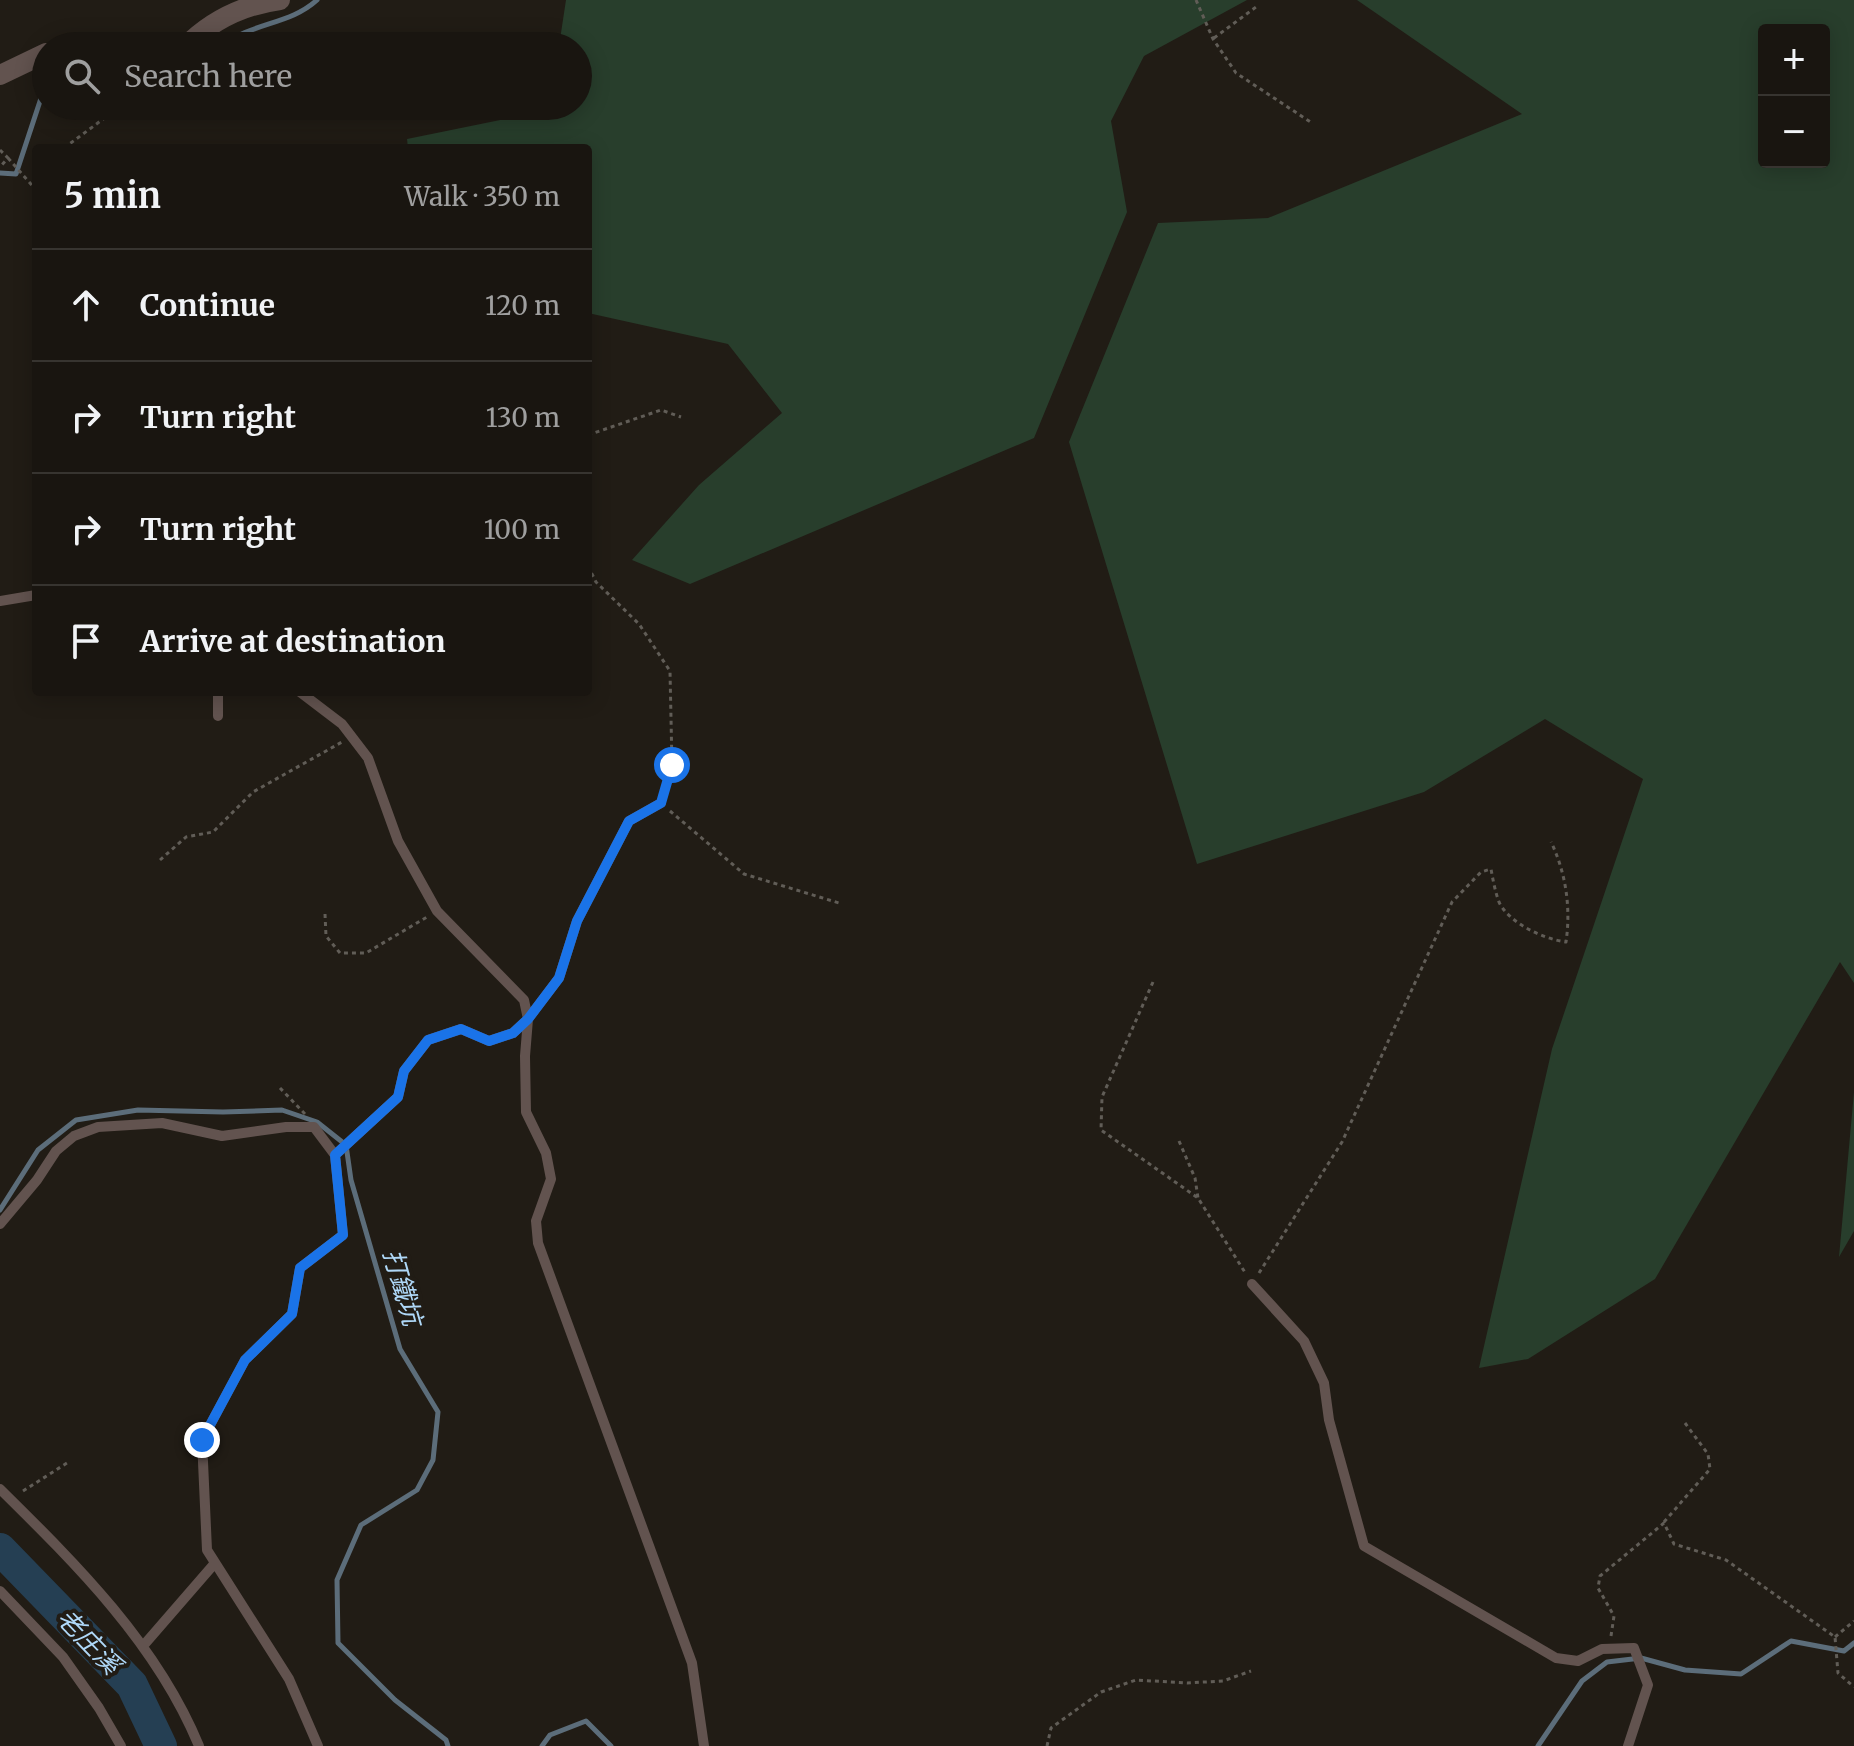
<!DOCTYPE html>
<html lang="en">
<head>
<meta charset="utf-8">
<style>
  body { margin:0; font-family:Merriweather,"Noto Sans TC",serif; background:#26221e; color:#f1f3f6 }
  .controls { position:absolute; right:24px; top:24px; display:grid; overflow:hidden; border-radius:8px; box-shadow:0 4px 20px #0003 }
  .controls button { width:72px; height:72px; display:grid; place-items:center; padding:0; border:0; border-bottom:2px solid #373430; background:#191510; color:#f1f3f6; font:40px sans-serif }
  .stop { position:absolute; width:24px; height:24px; margin:-18px; border:6px solid #1a73e8; border-radius:50%; background:#fff }
  .stop.end { background:#1a73e8; border-color:#fff; box-shadow:0 2px 8px #0008 }
  .list { margin:0; padding:0; list-style:none }
  h2 { display:flex; justify-content:space-between; align-items:center; height:104px; margin:0; padding:0 32px; font-size:34px }
  h2 small { font-size:26px; font-weight:400; color:#9f9f9f }
  .list li { display:grid; grid-template-columns:52px 1fr auto; gap:24px; align-items:center; box-sizing:border-box; height:112px; padding:0 32px; border-top:2px solid #373430 }
  .list b { display:block; font-size:30px; white-space:nowrap }
  .list em { font-size:26px; font-style:normal; color:#9f9f9f }
  .icon { flex:none; width:44px; height:44px; fill:none; stroke:currentColor; stroke-width:2; stroke-linecap:round; stroke-linejoin:round }
  .map { position:relative; flex:none; width:1854px; height:1746px; overflow:hidden }
  .search { position:absolute; background:#191510; box-shadow:0 4px 20px #0003; left:32px; top:32px; width:560px; height:88px; display:flex; align-items:center; gap:20px; box-sizing:border-box; padding:0 28px; border-radius:44px; color:#9f9f9f; font-size:30px }
  .panel { position:absolute; background:#191510; box-shadow:0 4px 20px #0003; left:32px; top:144px; width:560px; height:552px; border-radius:8px }
  .map>svg:first-child { display:block }
</style>
</head>
<body>
<div class="map">
<svg width="1854" height="1746" viewBox="0 0 1854 1746">
  <rect width="100%" height="100%" fill="#211c15"/>
  <path fill="#283e2c" fill-rule="evenodd" d="M 566,0 L 1247,0 L 1144,56 L 1111,121 L 1127,212 L 1034,438 L 690,584 L 632,560 L 699,485 L 782,413 L 728,344 L 588,313 L 588,148 L 408,148 L 407,139 L 540,112 L 542,106 L 578,106 L 578,46 L 559,46 Z
    M 1357,0 L 1854,0 L 1854,983 L 1840,962 L 1655,1279 L 1528,1359 L 1479,1368 L 1552,1049 L 1643,779 L 1545,719 L 1424,792 L 1197,864 L 1069,442 L 1158,223 L 1268,218 L 1522,114 ZM 1824,30 L 1824,162 L 1764,162 L 1764,30 Z
    M 1854,1092 L 1854,1231 L 1839,1257 Z"/>
  <g fill="none" stroke-linecap="round" stroke-linejoin="round">
    <path stroke="#5c6d7a" stroke-width="5" d="M 222,46 C 252,22 290,25 317,0
      M 0,173 L 16,174 L 46,83
      M 0,1210 L 38,1150 L 76,1120 L 138,1110 L 223,1112 L 282,1110 L 317,1122 L 346,1145 L 351,1180 L 400,1349 L 438,1412 L 433,1460 L 417,1490 L 361,1525 L 337,1580 L 338,1643 L 395,1700 L 446,1740 L 448,1746
      M 542,1746 L 550,1735 L 586,1721 L 611,1746
      M 1538,1746 L 1582,1681 L 1607,1662 L 1641,1658 L 1685,1670 L 1741,1674 L 1791,1641 L 1844,1651 L 1854,1643"/>
    <path stroke="#253f53" stroke-width="32" d="M 0,1549 L 132,1685 L 161,1746"/>
    <path stroke="#615d57" stroke-width="3" stroke-dasharray="4 4" stroke-linecap="butt" d="M 1196,0 L 1213,39 L 1236,73 L 1312,123
      M 1214,38 L 1256,7
      M 64,148 L 114,111
      M 0,150 L 8,158 L 0,167
      M 8,158 L 36,190
      M 588,435 L 661,410 L 681,417
      M 588,566 L 596,582 L 639,624 L 670,671 L 672,765 L 665,792
      M 670,811 L 744,874 L 839,903
      M 160,860 L 186,837 L 213,832 L 253,792 L 342,742
      M 325,914 L 326,936 L 340,953 L 366,953 L 427,917
      M 1153,982 L 1102,1097 L 1101,1130 L 1198,1198 L 1246,1274
      M 280,1088 L 305,1114
      M 1179,1141 L 1195,1178 L 1198,1198
      M 1259,1273 L 1342,1142 L 1452,902 L 1481,872 L 1491,869 C 1493,880 1495,891 1499,902 C 1509,923 1543,939 1566,942 C 1571,908 1566,873 1551,842
      M 23,1491 L 67,1463
      M 1664,1522 L 1710,1469 L 1708,1454 L 1685,1423
      M 1611,1636 L 1614,1616 L 1598,1588 L 1600,1576 L 1664,1523 L 1674,1544 L 1726,1560 L 1835,1637 L 1838,1673 L 1854,1687
      M 1835,1637 L 1854,1621
      M 1047,1746 L 1051,1728 L 1101,1692 L 1136,1680 L 1187,1683 L 1223,1681 L 1251,1671"/>
    <path stroke="#62534f" stroke-width="10" d="M 0,601 L 36,595
      M 218,692 L 218,716
      M 300,692 L 342,724 L 368,758 L 398,841 L 437,911 L 524,1000 L 528,1019 L 525,1056 L 526,1112 L 546,1153 L 551,1179 L 536,1221 L 538,1243 L 692,1663 L 704,1746
      M 0,1224 L 37,1180 L 56,1151 L 74,1136 L 98,1127 L 162,1123 L 222,1136 L 286,1127 L 314,1127 L 335,1155
      M 1252,1284 L 1304,1341 L 1324,1383 L 1329,1420 L 1364,1546 L 1556,1658 L 1578,1661 L 1602,1649 L 1634,1648 L 1648,1685 L 1628,1746
      M 0,1489 C 77,1565 157,1644 199,1746
      M 0,1591 L 63,1657 L 99,1708 L 121,1746
      M 143,1646 L 215,1563
      M 318,1746 L 289,1679 L 207,1550 L 202,1440 L 245,1360 L 292,1314 L 300,1268 L 343,1235 L 335,1155 L 398,1097 L 404,1071 L 428,1040 L 461,1029 L 489,1041 L 513,1033 L 528,1019 L 559,978 L 577,921 L 629,821 L 661,803"/>
    <path stroke="#62534f" stroke-width="20" d="M 91,46 L 120,42 L 137,46
      M 186,46 C 213,19 243,5 280,0
      M 0,75 L 46,53"/>
  </g>
  <g fill="none" stroke-linecap="round" stroke-linejoin="round">
    <path stroke="#1a73e8" stroke-width="10" d="M 202,1440 L 245,1360 L 292,1314 L 300,1268 L 343,1235 L 335,1155 L 398,1097 L 404,1071 L 428,1040 L 461,1029 L 489,1041 L 513,1033 L 528,1019 L 559,978 L 577,921 L 629,821 L 661,803 L 672,765"/>
  </g>
  <g text-anchor="middle" dominant-baseline="central" stroke-width="8" stroke-linejoin="round" paint-order="stroke">
    <g font-size="26" font-style="italic" fill="#afd8f8" stroke="#211c15">
      <text transform="translate(403 1287) rotate(74)">打鐵坑</text>
      <text transform="translate(89 1641) rotate(46)">老庄溪</text>
    </g>
  </g>
</svg>
<div class="controls">
<button>+</button>
<button>−</button>
</div>
<div class="stop" style="left:672px;top:765px"></div>
<div class="stop end" style="left:202px;top:1440px"></div>
<div class="search"><svg class="icon" aria-label="search" viewBox="0 0 24 24"><circle cx="10" cy="10" r="6"/><path d="M15 15l6 6"/></svg>Search here</div>
<section class="panel">
<h2>5 min<small>Walk · 350 m</small></h2>
<ul class="list">
<li><svg class="icon" aria-label="ahead" viewBox="0 0 24 24"><path d="M12 20V5M6 11l6-6 6 6"/></svg><div><b>Continue</b></div><em>120 m</em></li>
<li><svg class="icon" aria-label="right" viewBox="0 0 24 24"><path d="M7 20v-9h11M14 6l5 5-5 5"/></svg><div><b>Turn right</b></div><em>130 m</em></li>
<li><svg class="icon" aria-label="right" viewBox="0 0 24 24"><path d="M7 20v-9h11M14 6l5 5-5 5"/></svg><div><b>Turn right</b></div><em>100 m</em></li>
<li><svg class="icon" aria-label="arrive" viewBox="0 0 24 24"><path d="M6 21V4h12l-3 4 3 4H6"/></svg><div><b>Arrive at destination</b></div></li>
</ul>
</section>
</div>
</body>
</html>
